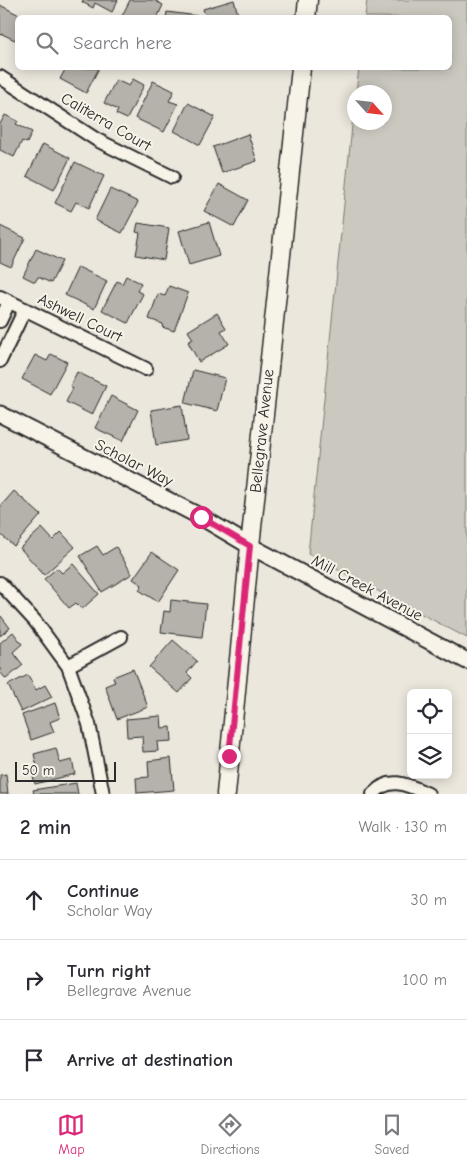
<!DOCTYPE html>
<html lang="en">
<head>
<meta charset="utf-8">
<style>
  body { margin:0; font-family:"Comic Neue",sans-serif; background:#f2f2f3; color:#2b2b33 }
  .controls { position:absolute; right:15px; bottom:15px; display:grid; overflow:hidden; border-radius:8px; box-shadow:0 2px 12px #0003 }
  .controls button { width:45px; height:45px; display:grid; place-items:center; padding:0; border:0; border-bottom:1px solid #e1e1e2; background:#fff; color:#2b2b33; font:25px sans-serif }
  .compass { position:absolute; left:347px; top:85px; width:45px; height:45px; border-radius:50%; background:#fff; box-shadow:0 2px 12px #0003; rotate:117deg }
  .scale { position:absolute; left:15px; bottom:12px; width:101px; box-sizing:border-box; padding-left:5px; border:2px solid #2b2b2b; border-top:0; font-size:14px; line-height:18px; white-space:nowrap; color:#2b2b2b; -webkit-text-stroke:4px #f7f3e8; paint-order:stroke }
  .stop { position:absolute; width:15px; height:15px; margin:-11px; border:4px solid #db2777; border-radius:50%; background:#fff }
  .stop.end { background:#db2777; border-color:#fff; box-shadow:0 1px 5px #0008 }
  .list { margin:0; padding:0; list-style:none }
  h2 { display:flex; justify-content:space-between; align-items:center; height:65px; margin:0; padding:0 20px; font-size:21px }
  h2 small { font-size:16px; font-weight:400; color:#7c7c81 }
  .list li { display:grid; grid-template-columns:32px 1fr auto; gap:15px; align-items:center; box-sizing:border-box; height:80px; padding:0 20px; border-top:1px solid #e1e1e2 }
  .list b { display:block; font-size:19px; white-space:nowrap }
  .list p { margin:0; font-size:16px; white-space:nowrap; color:#7c7c81 }
  .list em { font-size:16px; font-style:normal; color:#7c7c81 }
  .icon { flex:none; width:28px; height:28px; fill:none; stroke:currentColor; stroke-width:2; stroke-linecap:round; stroke-linejoin:round }
  .map { position:relative; flex:none; width:467px; height:794px; overflow:hidden }
  .search { position:absolute; background:#fff; box-shadow:0 2px 12px #0003; left:15px; right:15px; top:15px; height:55px; display:flex; align-items:center; gap:12px; box-sizing:border-box; padding:0 18px; border-radius:8px; color:#7c7c81; font-size:19px }
  .sheet { height:305px; background:#fff }
  nav { display:flex; justify-content:space-around; align-items:center; box-sizing:border-box; height:70px; border-top:1px solid #e1e1e2; background:#fff; font-size:14px; color:#7c7c81 }
  nav a { display:grid; justify-items:center; gap:2px }
  nav .on { color:#db2777 }
  .map>svg:first-child { display:block }
</style>
</head>
<body>
<div class="map">
<svg width="467" height="794" viewBox="0 0 467 794">
  <rect width="100%" height="100%" fill="#ebe7dd"/>
  <filter id="ink" filterUnits="userSpaceOnUse"><feTurbulence type="fractalNoise" baseFrequency=".02" numOctaves="2"/><feDisplacementMap in="SourceGraphic" scale="10" xChannelSelector="R" yChannelSelector="G"/><feConvolveMatrix kernelMatrix="1 2 1 2 8 2 1 2 1" color-interpolation-filters="sRGB"/></filter>
  <g filter="url(#ink)">
    <path fill="#cbc8bf" stroke="#7b7a75" d="M 367,0 L 467,0 L 467,638 L 308,554 L 354,107 L 354,122 L 384,122 L 384,92 L 356,92 L 359,68 L 450,68 L 450,18 L 365,17 Z"/>
    <path fill="#b5b2ab" stroke="#2b2b2b" d="M 83,0 L 118,0 L 112,12 L 95,3 L 93,8 L 82,2 Z
      M 130,0 L 154,0 L 163,5 L 157,18 L 121,18 Z
      M 234,0 L 239,18 L 206,18 L 203,9 Z
      M 0,5 L 25,18 L 18,18 L 18,34 L 15,40 L 2,34 L 0,36 Z
      M 167,12 L 198,16 L 198,18 L 166,18 Z
      M 66,68 L 99,68 L 86,93 L 60,79 Z
      M 133,79 L 144,85 L 127,119 L 116,114 L 118,110 L 104,103 L 116,80 L 129,86 Z
      M 153,81 L 174,91 L 169,101 L 178,104 L 164,132 L 135,118 Z
      M 188,103 L 215,117 L 200,145 L 174,131 Z
      M 5,115 L 18,121 L 16,124 L 32,132 L 27,143 L 22,141 L 14,157 L 0,150 L 0,124 Z
      M 248,134 L 257,161 L 222,173 L 213,147 Z
      M 43,144 L 70,158 L 54,190 L 27,176 Z
      M 75,162 L 104,176 L 89,208 L 76,202 L 71,211 L 55,203 Z
      M 219,184 L 248,200 L 234,227 L 204,211 Z
      M 110,189 L 138,202 L 122,233 L 95,220 Z
      M 209,222 L 219,256 L 189,265 L 179,231 Z
      M 138,223 L 169,228 L 164,260 L 136,255 L 140,233 L 136,232 Z
      M 0,226 L 25,238 L 11,267 L 0,262 Z
      M 36,249 L 62,261 L 51,283 L 38,277 L 35,282 L 23,276 Z
      M 78,267 L 107,281 L 94,309 L 65,295 Z
      M 126,276 L 141,283 L 137,291 L 143,294 L 128,323 L 102,310 L 117,281 L 122,284 Z
      M 169,286 L 188,293 L 174,331 L 162,327 L 163,324 L 149,319 L 158,294 L 165,296 Z
      M 217,313 L 226,328 L 221,331 L 229,344 L 199,362 L 188,342 L 193,339 L 188,331 Z
      M 51,354 L 67,362 L 50,394 L 22,379 L 35,355 L 47,361 Z
      M 193,370 L 225,378 L 217,411 L 185,403 Z
      M 77,372 L 106,386 L 92,415 L 66,402 L 73,388 L 70,386 Z
      M 111,396 L 138,410 L 123,441 L 95,428 Z
      M 182,405 L 187,440 L 156,445 L 151,410 Z
      M 14,491 L 41,515 L 14,546 L 0,534 L 0,507 Z
      M 42,528 L 53,540 L 61,532 L 75,547 L 44,575 L 20,548 Z
      M 97,546 L 103,555 L 116,547 L 132,574 L 102,592 L 80,556 Z
      M 152,552 L 179,570 L 158,602 L 139,590 L 142,585 L 133,579 Z
      M 73,564 L 99,594 L 82,609 L 76,603 L 69,608 L 44,579 L 57,568 L 62,573 Z
      M 171,600 L 206,604 L 202,637 L 161,632 L 164,611 L 170,612 Z
      M 1,616 L 10,628 L 0,636 L 0,617 Z
      M 13,632 L 22,644 L 13,652 L 23,665 L 6,679 L 0,672 L 0,643 Z
      M 173,640 L 197,661 L 187,673 L 192,678 L 179,693 L 149,667 Z
      M 133,669 L 148,707 L 117,719 L 105,686 L 115,682 L 113,677 Z
      M 28,675 L 36,690 L 45,685 L 52,697 L 21,712 L 8,685 Z
      M 55,703 L 60,718 L 50,722 L 54,732 L 31,740 L 22,715 Z
      M 161,716 L 162,728 L 171,727 L 172,741 L 157,742 L 158,751 L 143,752 L 142,736 L 127,737 L 126,719 Z
      M 56,748 L 60,763 L 72,760 L 75,774 L 35,784 L 32,772 L 38,770 L 34,754 Z
      M 171,758 L 174,790 L 137,793 L 136,778 L 149,777 L 148,761 Z
      M 6,774 L 8,794 L 0,794 L 0,775 Z
      M 76,783 L 78,794 L 34,794 L 33,790 Z"/>
    <g fill="none" stroke-linecap="round" stroke-linejoin="round">
      <defs>
        <path id="minor" d="M 0,77 L 97,140 L 172,177
          M 0,297 L 146,369
          M 0,321 L 9,302
          M 0,361 L 25,309
          M 0,583 L 35,621 L 68,666 L 89,724 L 103,794
          M 68,666 L 121,637
          M 373,794 C 390,775 408,785 428,794"/>
        <path id="tertiary" d="M 0,414 L 201,517 L 250,546 L 467,661"/>
        <path id="secondary" d="M 306,18 L 308,0
          M 226,794 L 250,546 L 301,68"/>
      </defs>
      <use href="#minor" stroke="#2b2b2b" stroke-width="16"/>
      <use href="#tertiary" stroke="#2b2b2b" stroke-width="19"/>
      <use href="#secondary" stroke="#2b2b2b" stroke-width="21"/>
      <use href="#minor" stroke="#f7f3e8" stroke-width="12"/>
      <use href="#tertiary" stroke="#f7f3e8" stroke-width="15"/>
      <use href="#secondary" stroke="#f7f3e8" stroke-width="18"/>
    </g>
  </g>
  <g fill="none" stroke-linecap="round" stroke-linejoin="round" filter="url(#ink)">
    <path stroke="#db2777" stroke-width="6" d="M 201,517 L 250,546 L 229,756"/>
  </g>
  <g text-anchor="middle" dominant-baseline="central" stroke-width="4" stroke-linejoin="round" paint-order="stroke">
    <g font-size="16" fill="#2b2b2b" stroke="#f7f3e8">
      <text transform="translate(106 122) rotate(30)">Caliterra Court</text>
      <text transform="translate(80 318) rotate(26)">Ashwell Court</text>
      <text transform="translate(262 431) rotate(-84)">Bellegrave Avenue</text>
      <text transform="translate(134 463) rotate(27)">Scholar Way</text>
      <text transform="translate(367 588) rotate(28)">Mill Creek Avenue</text>
    </g>
  </g>
</svg>
<div class="controls">
<button><svg class="icon" aria-label="locate" viewBox="0 0 24 24"><circle cx="12" cy="12" r="6"/><path d="M12 2v4M12 18v4M2 12h4M18 12h4"/></svg></button>
<button><svg class="icon" aria-label="layers" viewBox="0 0 24 24"><path d="M12 4l9 5-9 5-9-5zM3 14l9 5 9-5"/></svg></button>
</div>
<svg class="compass" viewBox="-18 -18 36 36"><path d="M0-13l5 13h-10z" fill="#e53935"/><path d="M0 13l5-13h-10z" fill="#7c7c81"/></svg>
<div class="scale">50 m</div>
<div class="stop" style="left:201px;top:517px"></div>
<div class="stop end" style="left:229px;top:756px"></div>
<div class="search"><svg class="icon" aria-label="search" viewBox="0 0 24 24"><circle cx="10" cy="10" r="6"/><path d="M15 15l6 6"/></svg>Search here</div>
</div>
<section class="sheet">
<h2>2 min<small>Walk · 130 m</small></h2>
<ul class="list">
<li><svg class="icon" aria-label="ahead" viewBox="0 0 24 24"><path d="M12 20V5M6 11l6-6 6 6"/></svg><div><b>Continue</b><p>Scholar Way</p></div><em>30 m</em></li>
<li><svg class="icon" aria-label="right" viewBox="0 0 24 24"><path d="M7 20v-9h11M14 6l5 5-5 5"/></svg><div><b>Turn right</b><p>Bellegrave Avenue</p></div><em>100 m</em></li>
<li><svg class="icon" aria-label="arrive" viewBox="0 0 24 24"><path d="M6 21V4h12l-3 4 3 4H6"/></svg><div><b>Arrive at destination</b></div></li>
</ul>
</section>
<nav>
<a class="on"><svg class="icon" aria-label="map" viewBox="0 0 24 24"><path d="M3 6l6-2 6 2 6-2v14l-6 2-6-2-6 2zM9 4v14M15 6v14"/></svg>Map</a>
<a><svg class="icon" aria-label="directions" viewBox="0 0 24 24"><path d="M12 3l9 9-9 9-9-9zM9 14v-3h6M13 9l2 2-2 2"/></svg>Directions</a>
<a><svg class="icon" aria-label="saved" viewBox="0 0 24 24"><path d="M7 4h10v16l-5-4-5 4z"/></svg>Saved</a>
</nav>
</body>
</html>
